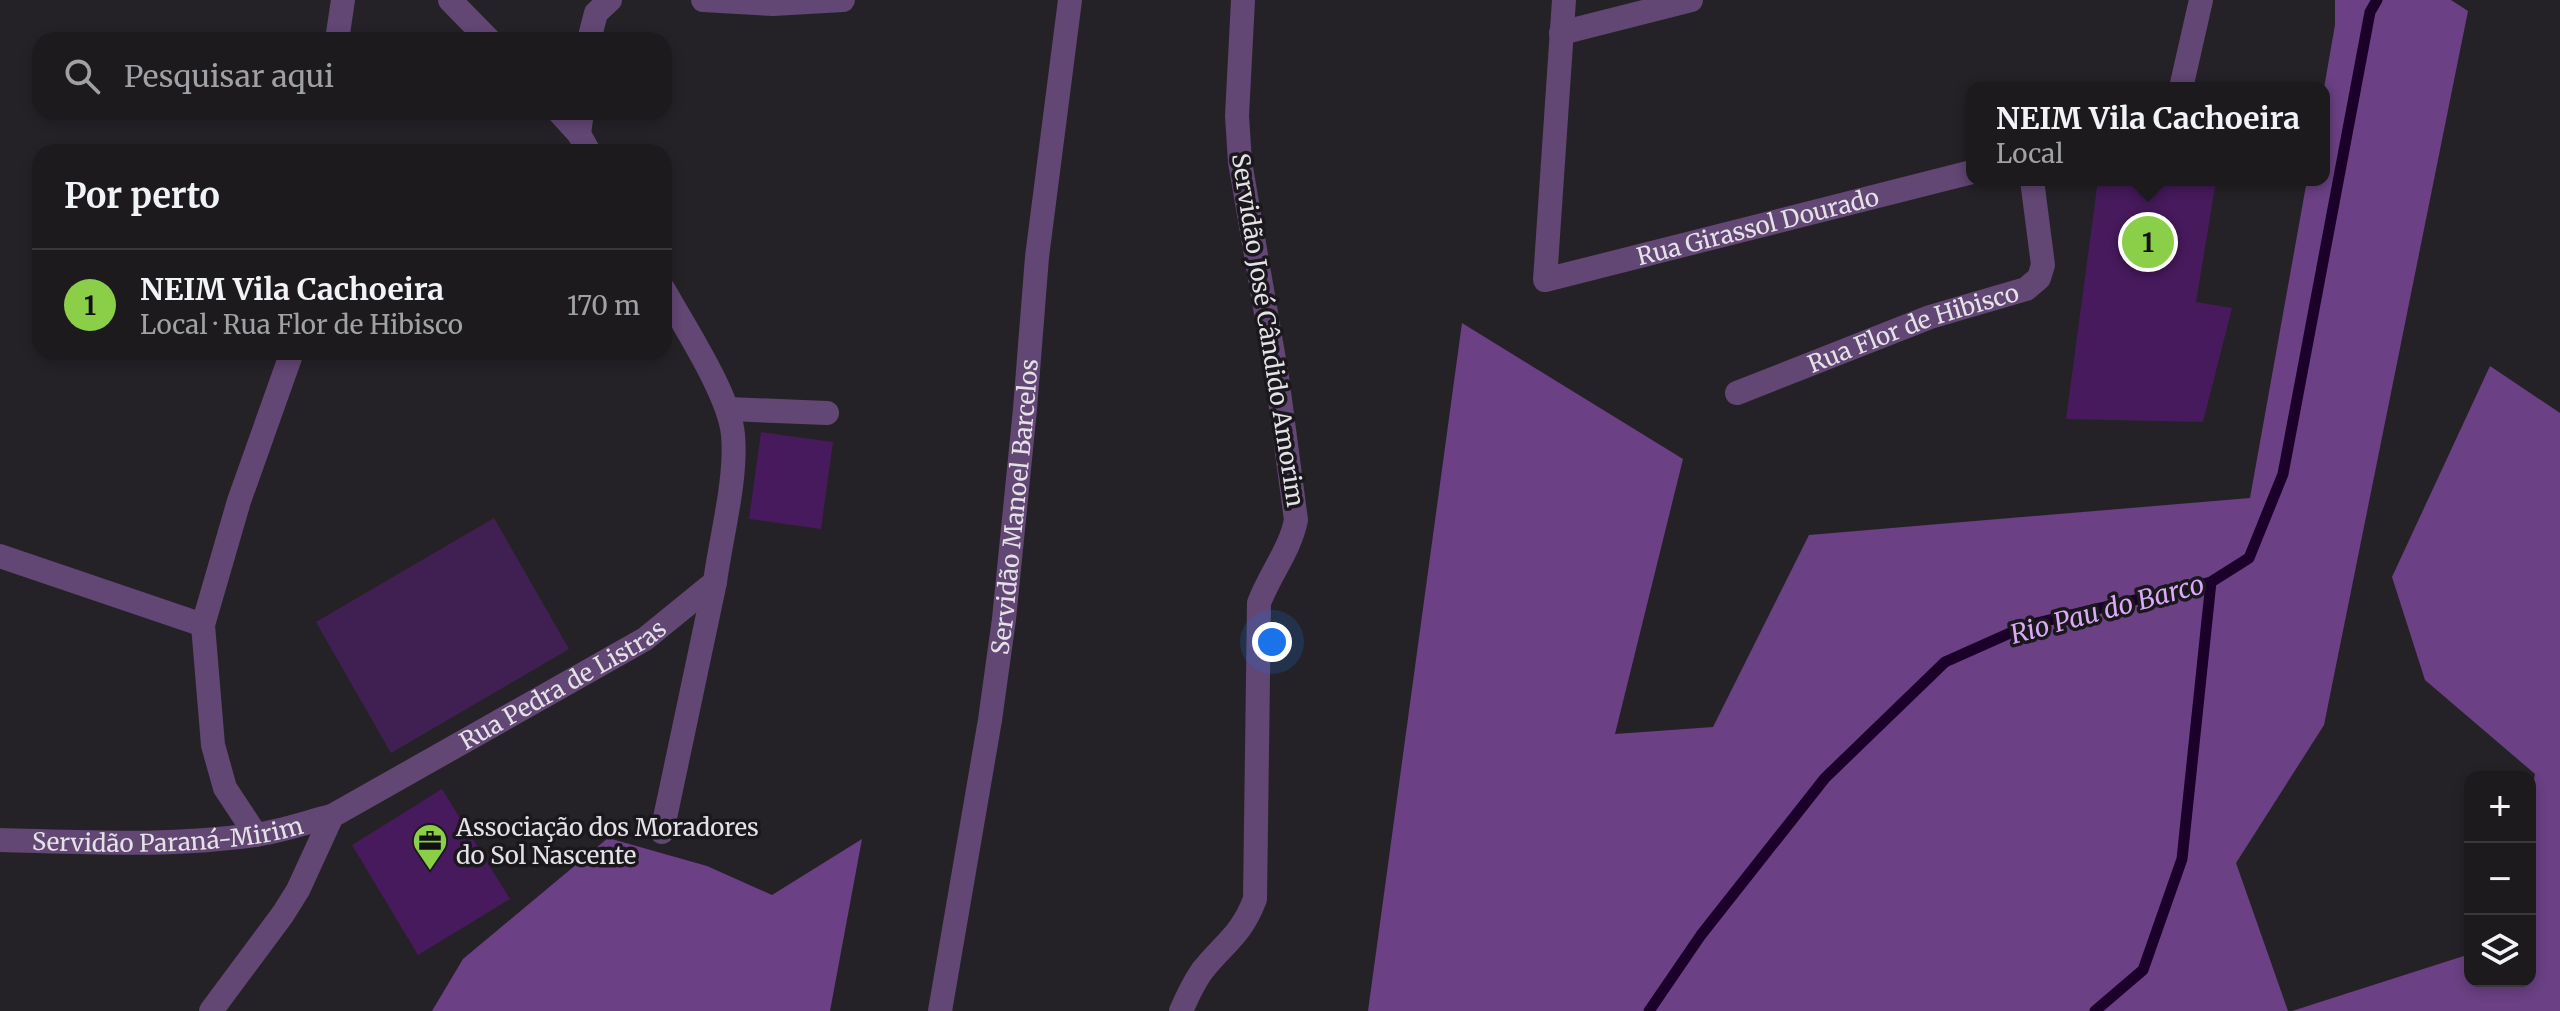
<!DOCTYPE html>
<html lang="pt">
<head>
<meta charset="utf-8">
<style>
  body { margin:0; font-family:Merriweather,serif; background:#252326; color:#f1f3f6 }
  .controls { position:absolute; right:24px; bottom:24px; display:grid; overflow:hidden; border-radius:16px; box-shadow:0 4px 12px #0003 }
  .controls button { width:72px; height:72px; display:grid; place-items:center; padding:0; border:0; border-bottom:2px solid #3a383b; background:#1c1a1d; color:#f1f3f6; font:40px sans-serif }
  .you { position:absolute; left:1272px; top:642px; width:28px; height:28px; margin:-20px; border:6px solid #fff; border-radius:50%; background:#1a73e8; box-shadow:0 0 0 12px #1a73e833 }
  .badge { display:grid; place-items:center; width:52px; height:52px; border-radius:50%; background:#8bce47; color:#111; font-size:26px; font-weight:700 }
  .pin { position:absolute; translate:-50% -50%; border:4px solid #fff; box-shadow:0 2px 8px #0006 }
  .popup { position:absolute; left:1966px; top:82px; width:364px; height:104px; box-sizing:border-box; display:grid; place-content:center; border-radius:16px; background:#1c1a1d; filter:drop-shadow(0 2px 6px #0005); font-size:26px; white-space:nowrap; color:#a0a1a4 }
  .popup b { font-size:30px; color:#f1f3f6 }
  .popup::after { content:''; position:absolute; left:50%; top:100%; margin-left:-16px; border:16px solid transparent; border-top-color:#1c1a1d }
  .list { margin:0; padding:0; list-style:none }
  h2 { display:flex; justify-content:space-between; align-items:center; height:104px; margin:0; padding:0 32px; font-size:34px }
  h2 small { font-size:26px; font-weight:400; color:#a0a1a4 }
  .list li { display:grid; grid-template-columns:52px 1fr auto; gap:24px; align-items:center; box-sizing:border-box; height:112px; padding:0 32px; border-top:2px solid #3a383b }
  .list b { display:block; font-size:30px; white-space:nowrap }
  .list p { margin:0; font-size:26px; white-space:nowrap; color:#a0a1a4 }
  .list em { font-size:26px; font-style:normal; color:#a0a1a4 }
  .icon { flex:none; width:44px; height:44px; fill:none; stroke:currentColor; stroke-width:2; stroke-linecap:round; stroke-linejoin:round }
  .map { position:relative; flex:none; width:2560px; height:1011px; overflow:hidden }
  .search { position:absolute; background:#1c1a1d; box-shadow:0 4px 12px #0003; left:32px; top:32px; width:640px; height:88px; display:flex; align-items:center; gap:20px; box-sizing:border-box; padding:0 28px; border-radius:24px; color:#a0a1a4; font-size:30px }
  .panel { position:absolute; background:#1c1a1d; box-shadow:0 4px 12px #0003; left:32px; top:144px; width:640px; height:216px; border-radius:24px }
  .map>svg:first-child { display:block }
</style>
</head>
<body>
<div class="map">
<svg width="2560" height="1011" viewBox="0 0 2560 1011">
  <rect width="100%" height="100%" fill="#252227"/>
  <path fill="#402052" d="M 494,518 L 569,649 L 391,753 L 316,622 Z"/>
  <path fill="#6b4084" d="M 2335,0 L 2451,0 L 2468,11 L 2324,725 L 2236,863 L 2288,1011 L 1368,1011 L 1462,323 L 1683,459 L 1615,734 L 1713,727 L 1809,535 L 2250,498 L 2307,180 L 2324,180 L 2324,88 L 2335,25 Z
    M 2490,366 L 2560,413 L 2560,1011 L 2292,1011 L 2470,954 L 2470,981 L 2530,981 L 2530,802 L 2535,774 L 2425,680 L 2392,577 Z
    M 608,838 L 707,866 L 772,895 L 862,839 L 830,1011 L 432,1011 L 463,959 Z"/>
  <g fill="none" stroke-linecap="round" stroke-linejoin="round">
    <path stroke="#1b002a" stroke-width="11" d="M 1649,1011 L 1701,935 L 1825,778 L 1945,662 L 2028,625 L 2211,582 L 2249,558 L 2283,474 L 2370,12 L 2377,0
      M 2095,1011 L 2143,970 L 2182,859 L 2211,582"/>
  </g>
  <path fill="#461a5c" d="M 2098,180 L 2216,181 L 2196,302 L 2232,308 L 2203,422 L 2066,419 Z
    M 761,432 L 833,442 L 821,529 L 749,519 Z
    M 442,789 L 510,899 L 418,955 L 352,845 Z"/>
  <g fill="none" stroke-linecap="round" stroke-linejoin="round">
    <g stroke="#624673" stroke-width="24">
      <path d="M 450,0 L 489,40"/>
      <path d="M 703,0 L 773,4 L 843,0"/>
      <path id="s1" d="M 1564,0 L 1545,280 L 1972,172"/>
      <path d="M 1561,33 L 1691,0"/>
      <path d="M 337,40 L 343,0"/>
      <path d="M 589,40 L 596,13 L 610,0"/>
      <path d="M 2181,88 L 2201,0"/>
      <path d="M 559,112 L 579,134"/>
      <path d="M 582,112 L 579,134 L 589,152"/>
      <path id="s2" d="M 1737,393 L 1930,317 L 2026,289 L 2039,278 L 2043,265 L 2032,180"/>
      <path d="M 728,409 L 827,413"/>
      <path d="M 0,556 L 203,625"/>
      <path d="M 662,832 L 715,582"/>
      <path d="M 256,835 L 225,788 L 213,745 L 203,625 L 239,501 L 292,352"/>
      <path id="s3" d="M 0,840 C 84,842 170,847 254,835 C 280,832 307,822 332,816"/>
      <path id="s4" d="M 211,1011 L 283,914 L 298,890 L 332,816 L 645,639 L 715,582 C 721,537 737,479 733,435 C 730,396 684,326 664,290"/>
      <path id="s5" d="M 940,1011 L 990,720 L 1004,619 L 1025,409 L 1037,257 L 1070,0"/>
      <path d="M 1181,1011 C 1187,997 1193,984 1202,971 C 1224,943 1241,936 1255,899 L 1259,603 C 1270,574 1290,550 1296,520 L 1277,377 L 1240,162 L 1237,116 L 1243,0"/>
    </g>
  </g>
  <defs>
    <symbol id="office-pin" viewBox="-11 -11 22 30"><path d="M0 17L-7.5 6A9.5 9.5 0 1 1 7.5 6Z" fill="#8bce47" stroke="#1b181d"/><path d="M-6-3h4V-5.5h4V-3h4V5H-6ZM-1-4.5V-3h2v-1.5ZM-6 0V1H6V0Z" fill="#111"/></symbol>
  </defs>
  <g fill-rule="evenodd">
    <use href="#office-pin" x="410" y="821" width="40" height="54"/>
  </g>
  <g text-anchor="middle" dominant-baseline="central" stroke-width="7" stroke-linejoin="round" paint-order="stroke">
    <g font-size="24" fill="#e4e2e6" stroke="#1b181d">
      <text stroke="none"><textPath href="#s1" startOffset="500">Rua Girassol Dourado</textPath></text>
      <text stroke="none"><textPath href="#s2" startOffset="188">Rua Flor de Hibisco</textPath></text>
      <text transform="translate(1268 330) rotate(81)">Servidão José Cândido Amorim</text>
      <text stroke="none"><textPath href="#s5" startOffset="510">Servidão Manoel Barcelos</textPath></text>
      <text stroke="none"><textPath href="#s4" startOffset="496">Rua Pedra de Listras</textPath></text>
      <text stroke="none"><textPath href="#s3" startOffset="168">Servidão Paraná-Mirim</textPath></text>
    </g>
    <g font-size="24" fill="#e4e2e6" stroke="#1b181d" text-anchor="start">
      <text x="456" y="827">Associação dos Moradores<tspan x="456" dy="28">do Sol Nascente</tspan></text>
    </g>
    <g font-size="26" font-style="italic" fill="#daaaf7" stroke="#1b181d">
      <text transform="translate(2107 609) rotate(-15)">Rio Pau do Barco</text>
    </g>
  </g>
</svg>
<div class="controls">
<button>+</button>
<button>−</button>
<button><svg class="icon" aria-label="layers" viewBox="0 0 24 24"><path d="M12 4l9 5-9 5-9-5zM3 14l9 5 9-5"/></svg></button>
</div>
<div class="you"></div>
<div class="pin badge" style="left:2148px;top:242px">1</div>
<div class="popup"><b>NEIM Vila Cachoeira</b>Local</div>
<div class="search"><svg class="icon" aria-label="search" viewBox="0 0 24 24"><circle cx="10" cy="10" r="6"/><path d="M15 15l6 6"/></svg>Pesquisar aqui</div>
<section class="panel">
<h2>Por perto<small></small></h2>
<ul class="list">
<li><span class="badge">1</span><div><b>NEIM Vila Cachoeira</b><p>Local · Rua Flor de Hibisco</p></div><em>170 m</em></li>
</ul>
</section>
</div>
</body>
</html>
